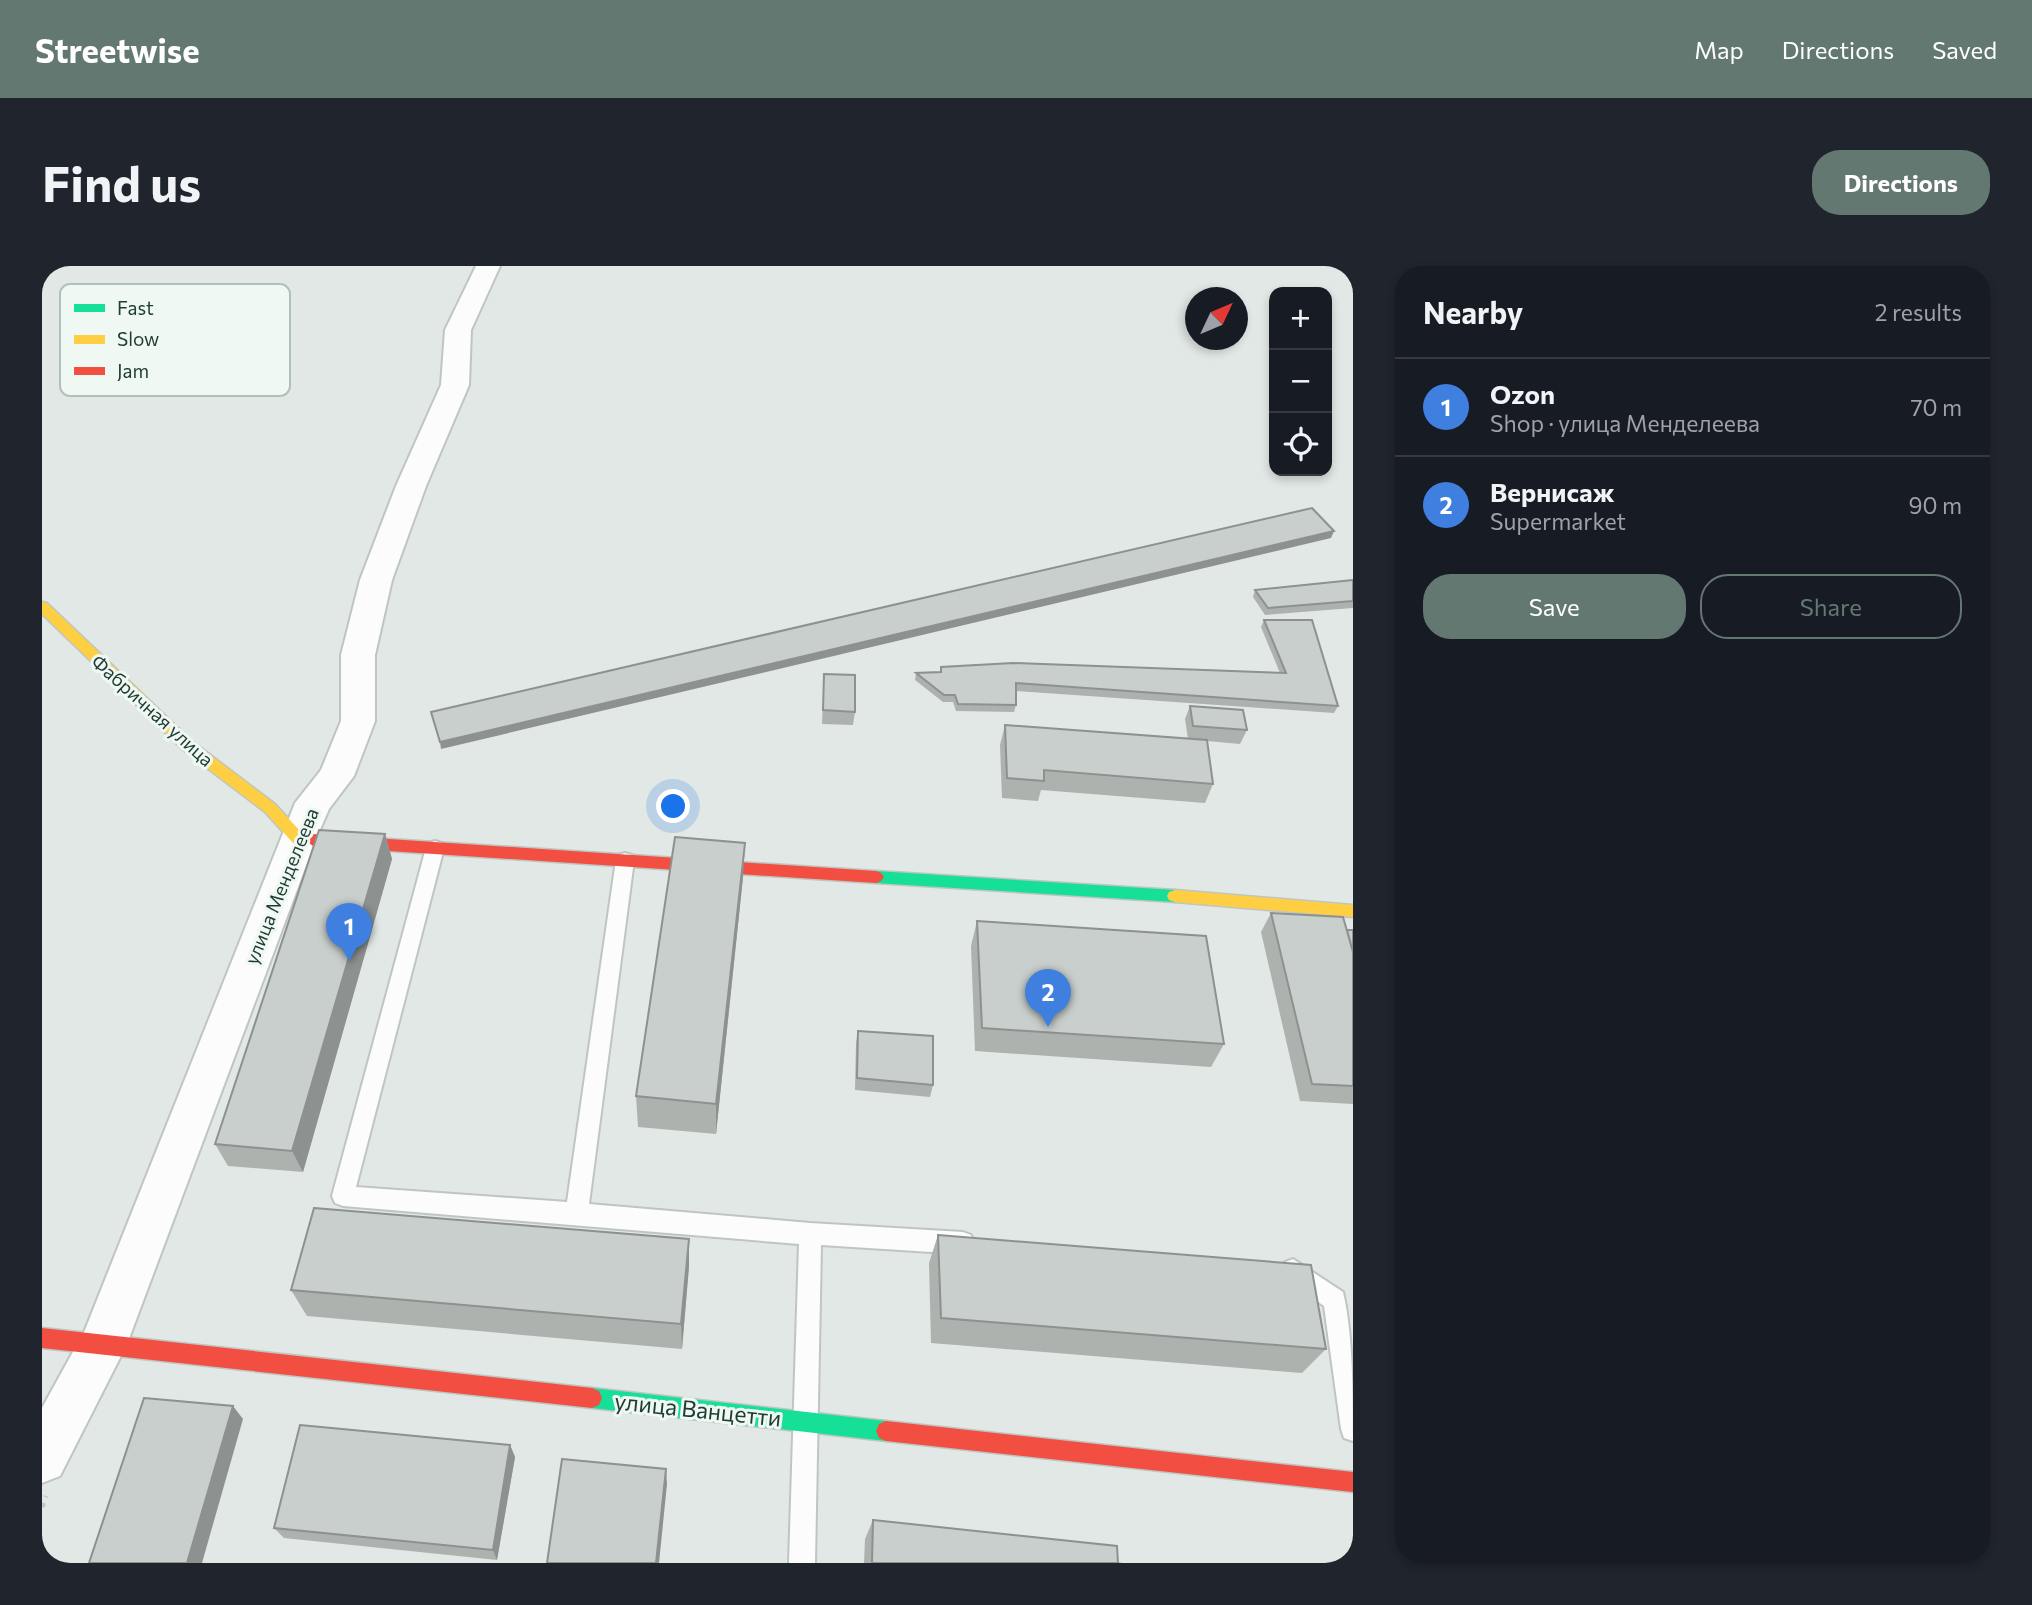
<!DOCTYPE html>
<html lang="en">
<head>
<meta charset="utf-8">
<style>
  body { margin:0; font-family:Commissioner,sans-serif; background:#20242c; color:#f1f3f6 }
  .controls { position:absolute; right:21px; top:21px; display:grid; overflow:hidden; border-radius:14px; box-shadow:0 4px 10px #0003 }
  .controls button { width:63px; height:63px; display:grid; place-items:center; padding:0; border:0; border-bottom:2px solid #363941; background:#171b24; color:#f1f3f6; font:35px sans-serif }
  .compass { position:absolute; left:1143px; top:21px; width:63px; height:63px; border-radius:50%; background:#171b24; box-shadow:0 4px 10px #0003; rotate:46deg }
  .you { position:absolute; left:632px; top:541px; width:24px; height:24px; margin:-18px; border:5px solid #fff; border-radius:50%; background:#1a73e8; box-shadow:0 0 0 10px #1a73e833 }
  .badge { display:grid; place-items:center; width:46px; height:46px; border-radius:50%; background:#637871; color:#fff; font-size:23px; font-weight:700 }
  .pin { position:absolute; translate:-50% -58px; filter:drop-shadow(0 2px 4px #0008) }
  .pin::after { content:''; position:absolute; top:37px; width:24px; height:21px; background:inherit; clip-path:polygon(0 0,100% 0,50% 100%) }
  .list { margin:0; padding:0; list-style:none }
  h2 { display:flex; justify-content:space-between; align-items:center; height:91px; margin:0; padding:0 28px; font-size:30px }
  h2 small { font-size:23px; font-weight:400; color:#9ea1a6 }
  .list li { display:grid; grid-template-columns:46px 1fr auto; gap:21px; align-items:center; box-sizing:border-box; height:98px; padding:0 28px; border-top:2px solid #363941 }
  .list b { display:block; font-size:26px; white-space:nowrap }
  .list p { margin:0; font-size:23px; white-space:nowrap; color:#9ea1a6 }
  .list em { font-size:23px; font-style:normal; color:#9ea1a6 }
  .actions { display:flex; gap:14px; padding:21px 28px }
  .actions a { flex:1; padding:16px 0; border:2px solid #637871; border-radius:28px; text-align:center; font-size:24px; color:#637871 }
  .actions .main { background:#637871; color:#fff }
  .icon { flex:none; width:38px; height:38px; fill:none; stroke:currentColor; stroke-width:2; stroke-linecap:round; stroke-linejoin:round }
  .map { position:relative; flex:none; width:1311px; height:1297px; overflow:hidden; border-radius:28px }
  header { display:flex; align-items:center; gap:42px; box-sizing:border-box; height:98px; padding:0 35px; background:#637871; color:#fff }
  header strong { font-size:33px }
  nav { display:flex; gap:38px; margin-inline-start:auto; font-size:24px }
  .intro { display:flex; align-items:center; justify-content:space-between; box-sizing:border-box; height:168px; padding:0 42px }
  h1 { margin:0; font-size:49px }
  .button { padding:18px 32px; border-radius:28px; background:#637871; color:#fff; font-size:24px; font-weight:700 }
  main { display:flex; gap:42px; padding:0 42px }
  aside { flex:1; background:#171b24; border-radius:28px; box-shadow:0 4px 10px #0003 }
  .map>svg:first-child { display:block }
</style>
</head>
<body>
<header>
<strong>Streetwise</strong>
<nav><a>Map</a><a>Directions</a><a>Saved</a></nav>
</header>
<div class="intro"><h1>Find us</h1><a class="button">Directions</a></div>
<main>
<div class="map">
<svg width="1311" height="1297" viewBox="0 0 1311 1297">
  <rect width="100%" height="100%" fill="#e2e8e5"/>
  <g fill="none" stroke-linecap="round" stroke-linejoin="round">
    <defs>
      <path id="lane" d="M 393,575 L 400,577 L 402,582 L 314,921 L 525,936 L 574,594 L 576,589 L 583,587 L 590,589 L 592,594 L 547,938 L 768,957 L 921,966 L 929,969 L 932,977 L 929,985 L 921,988 L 779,979 L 773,1297 L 747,1297 L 757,978 L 301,940 L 293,937 L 290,930 L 384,582 L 386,577 Z
        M 1251,993 L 1301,1026 C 1311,1067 1311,1131 1311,1175 L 1302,1172 L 1299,1163 L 1282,1040 L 1243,1012 L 1240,1004 L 1243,996 Z"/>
      <path id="street" d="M 434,0 L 458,0 L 429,64 L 427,119 L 384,220 L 350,314 L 333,389 L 333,455 L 312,510 L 287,543 L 274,573 L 85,1078 L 18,1210 L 0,1217 L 0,1142 L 43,1064 L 253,537 L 279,504 L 299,455 L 299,389 L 318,314 L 354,220 L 399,119 L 403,64 Z"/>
      <path id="fast" d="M 834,605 L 1133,624 L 1139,626 L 1141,630 L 1139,634 L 1133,636 L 834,617 L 829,615 L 826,611 L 829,607 Z
        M 550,1122 L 844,1155 L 851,1158 L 854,1165 L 851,1172 L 844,1175 L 550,1142 L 543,1139 L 540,1132 L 543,1125 Z"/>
      <path id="slow" d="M 0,336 L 5,337 L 150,475 L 233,538 L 260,567 L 276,570 L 279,574 L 276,578 L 251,577 L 223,546 L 140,483 L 0,348 Z
        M 1133,624 L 1311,639 L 1311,651 L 1133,636 L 1127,634 L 1125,630 L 1127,626 Z"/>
      <path id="jam" d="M 271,568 L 834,605 L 839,607 L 842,611 L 839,615 L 834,617 L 271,580 L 263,574 Z
        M 0,1062 L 550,1122 L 557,1125 L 560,1132 L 557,1139 L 550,1142 L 0,1082 Z
        M 844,1155 L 1311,1206 L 1311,1226 L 844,1175 L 837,1172 L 834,1165 L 837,1158 Z"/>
    </defs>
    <use href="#lane" stroke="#bfc5c2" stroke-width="4"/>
    <use href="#street" stroke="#bfc5c2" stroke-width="4"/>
    <use href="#fast" stroke="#bdc6c2" stroke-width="3"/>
    <use href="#slow" stroke="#bdc6c2" stroke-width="3"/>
    <use href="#jam" stroke="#bdc6c2" stroke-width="3"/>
    <path stroke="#bfc8c4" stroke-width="5" stroke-dasharray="4.5 6" stroke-linecap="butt" d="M 0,1241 L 4,1230"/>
    <use href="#lane" fill="#fbfcfb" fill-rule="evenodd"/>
    <use href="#street" fill="#fbfcfb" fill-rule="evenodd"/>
    <use href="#fast" fill="#16e098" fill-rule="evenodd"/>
    <use href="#slow" fill="#ffcf43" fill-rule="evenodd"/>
    <use href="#jam" fill="#f24e42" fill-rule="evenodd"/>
  </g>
  <path fill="#adb2af" d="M 1311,314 L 1311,342 L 1223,349 L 1211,331 L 1213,324 Z
    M 1222,354 L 1296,440 L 1292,447 L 974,425 L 974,439 L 972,446 L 914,445 L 911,436 L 901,436 L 873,414 L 874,407 L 898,406 L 899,401 L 1238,407 L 1219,361 Z
    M 782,408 L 813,446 L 811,459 L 780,458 Z
    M 1148,440 L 1205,464 L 1198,478 L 1165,475 L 1171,518 L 1163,537 L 999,524 L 996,535 L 960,532 L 958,479 L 963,459 L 1146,473 L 1143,453 Z
    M 343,568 L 350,593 L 261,906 L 186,900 L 173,878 Z
    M 701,611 L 674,868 L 596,861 L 594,830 Z
    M 1229,647 L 1305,664 L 1311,664 L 1311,838 L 1258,835 L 1219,666 Z
    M 935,655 L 1182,778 L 1169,801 L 933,785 L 929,680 Z
    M 816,765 L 891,819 L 888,831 L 813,824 L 814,777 Z
    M 896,969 L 1284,1083 L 1260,1107 L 889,1077 L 887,997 Z
    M 647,973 L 647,1000 L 640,1083 L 265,1050 L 249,1024 Z
    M 468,1179 L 473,1191 L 455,1294 L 242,1272 L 232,1262 Z
    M 831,1254 L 1076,1296 L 1081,1297 L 822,1297 L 823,1273 Z"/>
  <path fill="#8d918f" d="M 1292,265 L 1289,272 L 399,483 L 398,476 Z
    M 343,568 L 350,593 L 261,906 L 250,885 Z
    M 703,577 L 701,611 L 674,868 L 674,838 Z
    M 647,973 L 647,1000 L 640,1083 L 639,1058 Z
    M 191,1140 L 201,1153 L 160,1297 L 145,1297 Z
    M 468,1179 L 473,1191 L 455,1294 L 451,1284 Z
    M 624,1203 L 625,1218 L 617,1297 L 614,1297 Z"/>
  <path fill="#c9cfcc" stroke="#8d918f" stroke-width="2" d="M 1270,242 L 1292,265 L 398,476 L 389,446 Z
    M 1311,314 L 1311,335 L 1226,342 L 1213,324 Z
    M 1222,354 L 1270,354 L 1296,440 L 974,417 L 974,439 L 916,438 L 913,429 L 902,429 L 874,407 L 899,406 L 899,401 L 971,397 L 1244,407 Z
    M 782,408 L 813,409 L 813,446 L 781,444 Z
    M 1148,440 L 1201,444 L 1205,464 L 1151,460 Z
    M 963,459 L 1165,474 L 1171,518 L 1002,504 L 1002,515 L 965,512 Z
    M 277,564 L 343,568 L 250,885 L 173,878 Z
    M 633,571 L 703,577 L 674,838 L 594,830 Z
    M 1229,647 L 1301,651 L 1311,686 L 1311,820 L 1270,818 Z
    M 935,655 L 1164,670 L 1182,778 L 940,762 Z
    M 1305,664 L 1311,664 L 1311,686 Z
    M 816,765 L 891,770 L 891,819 L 815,812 Z
    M 272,942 L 647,973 L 639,1058 L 249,1024 Z
    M 896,969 L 1269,999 L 1284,1083 L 899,1052 Z
    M 102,1132 L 191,1140 L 145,1297 L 47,1297 Z
    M 258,1159 L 468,1179 L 451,1284 L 232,1262 Z
    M 520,1193 L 624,1203 L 614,1297 L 505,1297 Z
    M 831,1254 L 1075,1280 L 1076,1297 L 830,1297 Z"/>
  <g text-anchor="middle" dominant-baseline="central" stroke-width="6" stroke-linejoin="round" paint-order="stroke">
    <g font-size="19" fill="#1f3c33" stroke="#eff8f3">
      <text transform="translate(111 444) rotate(42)">Фабричная улица</text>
      <text transform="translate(239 620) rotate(-68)">улица Менделеева</text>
    </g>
    <g font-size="23" fill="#1f3c33" stroke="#eff8f3">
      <text transform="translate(656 1143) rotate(6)">улица Ванцетти</text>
    </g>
  </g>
  <rect x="18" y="18" width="230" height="112" rx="10" fill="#eff8f3" stroke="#b1c0b9" stroke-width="2"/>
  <rect x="32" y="38" width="31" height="8" fill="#16e098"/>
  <rect x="32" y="69" width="31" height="9" fill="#ffcf43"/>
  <rect x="32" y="101" width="31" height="8" fill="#f24e42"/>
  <g font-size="19" fill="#1f3c33">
    <text x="75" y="49">Fast</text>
    <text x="75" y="80">Slow</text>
    <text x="75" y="112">Jam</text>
  </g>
</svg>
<div class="controls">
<button>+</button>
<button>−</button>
<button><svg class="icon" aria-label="locate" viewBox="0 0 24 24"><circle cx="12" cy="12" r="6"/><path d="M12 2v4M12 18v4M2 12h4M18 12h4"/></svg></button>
</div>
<svg class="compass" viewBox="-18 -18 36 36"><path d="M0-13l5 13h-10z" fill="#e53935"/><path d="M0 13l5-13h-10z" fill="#9ea1a6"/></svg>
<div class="you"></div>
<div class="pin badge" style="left:307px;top:695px;background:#3f7fe0">1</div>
<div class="pin badge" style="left:1006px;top:761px;background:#3f7fe0">2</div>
</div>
<aside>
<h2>Nearby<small>2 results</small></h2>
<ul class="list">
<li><span class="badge" style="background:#3f7fe0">1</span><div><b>Ozon</b><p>Shop · улица Менделеева</p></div><em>70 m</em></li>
<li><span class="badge" style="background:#3f7fe0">2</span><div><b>Вернисаж</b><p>Supermarket</p></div><em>90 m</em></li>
</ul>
<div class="actions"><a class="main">Save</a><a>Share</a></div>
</aside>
</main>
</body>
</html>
